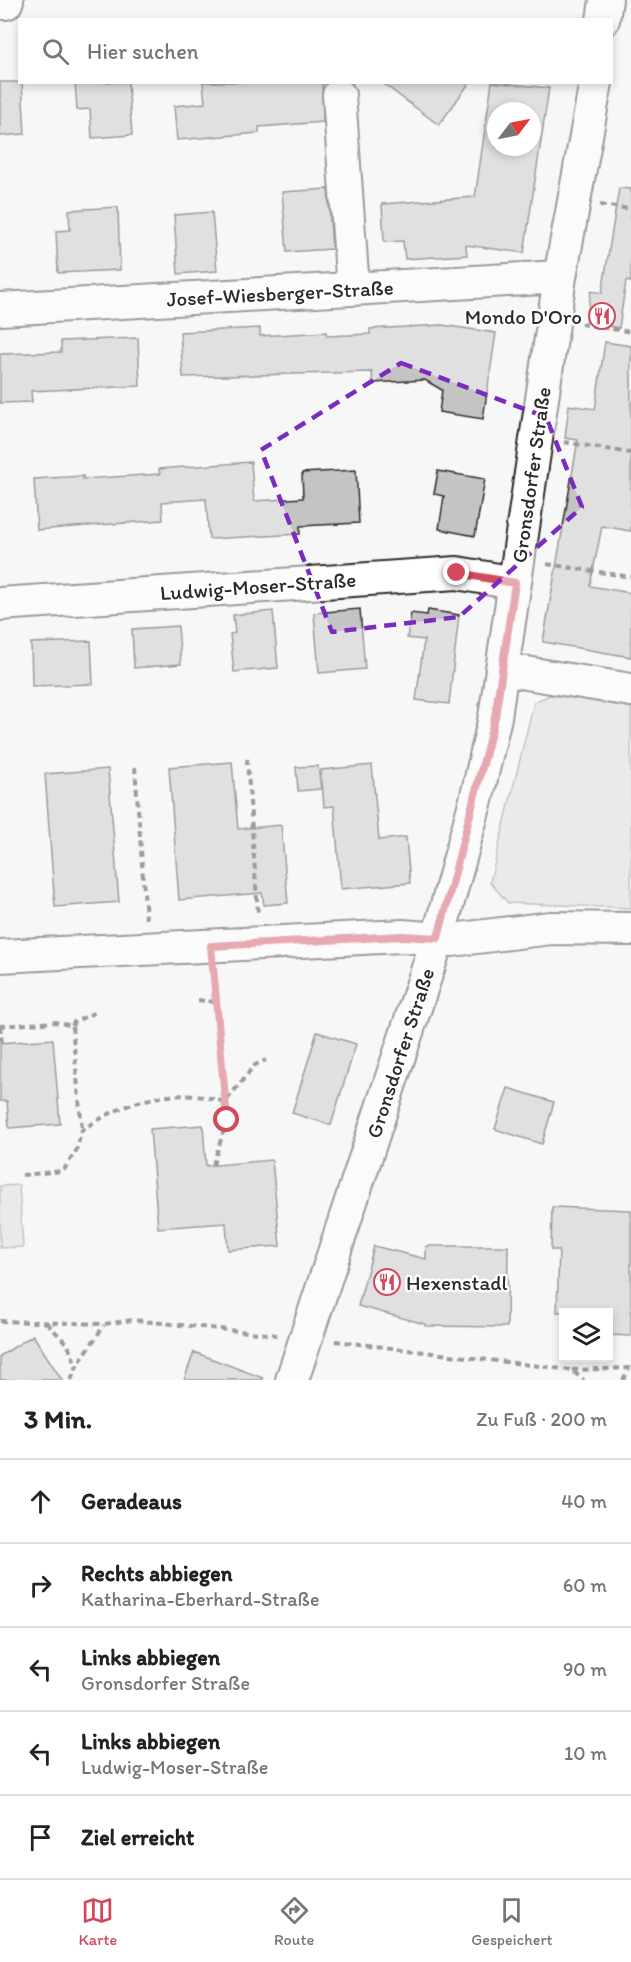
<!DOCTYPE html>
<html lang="de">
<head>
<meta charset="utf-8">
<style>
  body { margin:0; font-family:Itim,sans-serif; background:#f2f2f2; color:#222 }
  .controls { position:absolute; right:18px; bottom:18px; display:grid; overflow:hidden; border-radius:0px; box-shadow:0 3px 9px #0003 }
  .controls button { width:54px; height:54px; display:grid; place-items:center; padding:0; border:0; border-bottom:2px solid #e0e0e0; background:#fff; color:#222; font:30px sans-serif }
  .compass { position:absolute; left:487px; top:102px; width:54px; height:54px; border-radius:50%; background:#fff; box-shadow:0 3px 9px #0003; rotate:58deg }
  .stop { position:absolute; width:18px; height:18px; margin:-14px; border:4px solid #d1495b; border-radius:50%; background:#fff }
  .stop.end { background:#d1495b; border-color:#fff; box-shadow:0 2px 6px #0008 }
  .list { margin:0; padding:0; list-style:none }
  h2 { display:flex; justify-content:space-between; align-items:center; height:78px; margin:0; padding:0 24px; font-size:26px }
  h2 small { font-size:20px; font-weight:400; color:#767676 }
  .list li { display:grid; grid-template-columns:39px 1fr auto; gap:18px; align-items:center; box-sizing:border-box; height:84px; padding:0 24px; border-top:2px solid #e0e0e0 }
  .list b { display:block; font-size:22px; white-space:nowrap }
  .list p { margin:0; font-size:20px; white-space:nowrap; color:#767676 }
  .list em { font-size:20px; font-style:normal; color:#767676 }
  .icon { flex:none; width:33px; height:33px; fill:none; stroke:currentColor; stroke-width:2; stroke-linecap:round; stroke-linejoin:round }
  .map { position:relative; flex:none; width:631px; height:1380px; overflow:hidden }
  .search { position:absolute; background:#fff; box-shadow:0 3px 9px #0003; left:18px; right:18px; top:18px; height:66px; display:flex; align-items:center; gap:15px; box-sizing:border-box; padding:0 21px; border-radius:0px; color:#767676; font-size:22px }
  .sheet { height:498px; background:#fff }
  nav { display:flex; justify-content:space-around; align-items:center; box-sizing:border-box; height:84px; border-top:2px solid #e0e0e0; background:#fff; font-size:16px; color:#767676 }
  nav a { display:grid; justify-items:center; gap:3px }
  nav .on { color:#d1495b }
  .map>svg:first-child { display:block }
</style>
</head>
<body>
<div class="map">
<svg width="631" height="1380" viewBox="0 0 631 1380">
  <rect width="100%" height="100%" fill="#f7f7f7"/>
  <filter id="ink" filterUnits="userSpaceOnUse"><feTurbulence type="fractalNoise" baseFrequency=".0167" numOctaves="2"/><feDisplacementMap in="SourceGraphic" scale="12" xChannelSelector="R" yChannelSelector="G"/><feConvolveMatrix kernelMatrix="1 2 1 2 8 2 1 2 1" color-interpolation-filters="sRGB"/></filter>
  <g filter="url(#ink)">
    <path fill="#d9d9d9" stroke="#828282" stroke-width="1.5" d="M 550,695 L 631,705 L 631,908 L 508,903 L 490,882 L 534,702 Z
      M 19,1185 L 23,1247 L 0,1248 L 0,1186 Z"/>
    <path fill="#c4c4c4" stroke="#2b2b2b" stroke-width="1.5" fill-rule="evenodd" d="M 0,82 L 22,82 L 25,134 L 0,136 Z
      M 75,82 L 128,82 L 132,135 L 92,138 L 90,109 L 77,110 Z
      M 203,82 L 322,82 L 323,122 L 259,127 L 259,133 L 177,140 L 174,106 L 205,103 Z
      M 381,82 L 470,82 L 439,125 Z
      M 492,82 L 549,88 L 524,253 L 466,245 L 467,255 L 405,259 L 403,241 L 384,242 L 382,204 L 475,197 ZM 496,111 L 532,111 L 532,147 L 496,147 Z
      M 619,188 L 631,189 L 631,282 L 626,281 L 619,328 L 586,322 L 591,291 L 602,293 Z
      M 328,189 L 332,249 L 287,252 L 282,192 Z
      M 118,207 L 120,270 L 58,273 L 56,231 L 70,230 L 69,210 Z
      M 212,212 L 217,271 L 178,274 L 174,215 Z
      M 442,325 L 496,333 L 483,419 L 439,412 L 442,390 L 425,380 L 373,383 L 372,372 L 183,377 L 180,332 L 260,328 L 260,336 L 326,332 L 327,336 L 370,334 L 370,329 Z
      M 138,338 L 140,386 L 31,391 L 32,402 L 0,403 L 0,354 L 61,352 L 61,341 Z
      M 605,342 L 631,346 L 631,531 L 602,526 L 590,586 L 631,593 L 631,657 L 543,642 L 578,440 L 565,438 L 569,405 L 595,409 Z
      M 251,462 L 254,501 L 303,498 L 302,473 L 356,470 L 359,523 L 300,526 L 300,534 L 209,539 L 206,499 L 162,502 L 163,520 L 37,530 L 34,479 L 83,476 L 83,479 L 160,474 L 159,469 Z
      M 438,471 L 485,479 L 475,536 L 439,529 L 444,496 L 434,494 Z
      M 360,609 L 365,669 L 319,673 L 314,613 Z
      M 428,610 L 459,615 L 449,704 L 416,700 L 424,640 L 407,638 L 411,613 L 427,615 Z
      M 273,611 L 278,668 L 234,672 L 230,634 L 235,633 L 233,615 Z
      M 178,626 L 181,664 L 134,668 L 132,629 Z
      M 91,641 L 93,684 L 32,686 L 31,643 Z
      M 232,762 L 238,829 L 281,825 L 288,903 L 264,905 L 262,893 L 179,900 L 169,767 Z
      M 372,765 L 379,840 L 406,837 L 410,883 L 341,889 L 334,806 L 324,807 L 321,770 Z
      M 318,766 L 321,789 L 298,791 L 296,767 Z
      M 108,769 L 119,902 L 55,907 L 45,774 Z
      M 317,1032 L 356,1044 L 331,1125 L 292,1113 Z
      M 53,1039 L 60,1124 L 9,1128 L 7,1101 L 0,1101 L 0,1043 Z
      M 508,1088 L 554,1102 L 542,1144 L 495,1129 Z
      M 203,1125 L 206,1166 L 272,1160 L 280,1246 L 228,1250 L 226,1223 L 158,1228 L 150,1129 Z
      M 552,1207 L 631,1210 L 631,1336 L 609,1335 L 609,1312 L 557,1312 L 559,1250 L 551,1250 Z
      M 374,1246 L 426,1259 L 426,1246 L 508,1246 L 507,1327 L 425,1326 L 425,1324 L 358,1306 Z
      M 33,1335 L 62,1380 L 0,1380 L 0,1356 Z
      M 194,1352 L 263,1378 L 263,1380 L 184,1380 Z"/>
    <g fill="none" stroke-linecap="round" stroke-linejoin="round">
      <defs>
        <path id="minor" d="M 0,3 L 6,3 L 7,0
          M 603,20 L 606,0
          M 339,95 L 353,289
          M 0,309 L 560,277
          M 0,604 L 457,573 L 515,583
          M 502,669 L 631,690
          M 0,956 L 402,936 L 452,940 L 551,928 L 631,929
          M 292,1380 L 438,938 L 477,796 L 495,717 L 560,277 L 596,82"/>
      </defs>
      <use href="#minor" stroke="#2b2b2b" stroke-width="36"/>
      <path stroke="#2b2b2b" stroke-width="4" stroke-dasharray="6 4.5" stroke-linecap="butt" d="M 600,205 L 631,209
        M 581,324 L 631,332
        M 564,442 L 631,453
        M 547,564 L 631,577
        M 247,759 L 258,914
        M 135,767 L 146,919
        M 198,1000 L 216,1002
        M 0,1026 L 56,1022 L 72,1026 L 82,1130
        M 0,1026 L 2,1043
        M 72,1026 L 74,1022 L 98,1011
        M 213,1165 L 227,1120 L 214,974
        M 22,1175 L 63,1171 L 76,1151 L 82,1130 C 127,1100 173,1086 225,1102 L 255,1065 L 266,1060
        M 0,1321 L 104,1324 L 133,1320 L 277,1335
        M 47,1323 L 68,1345 L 76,1365
        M 335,1341 L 571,1370 L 584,1380
        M 572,1370 L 631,1368
        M 71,1380 L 77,1366 L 104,1325
        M 623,1380 L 629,1368"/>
      <use href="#minor" stroke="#fff" stroke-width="32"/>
    </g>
  </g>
  <g fill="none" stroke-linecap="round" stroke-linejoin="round" filter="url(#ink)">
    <path stroke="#d1495b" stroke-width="8" d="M 227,1120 L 211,946 L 402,936 L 438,938 L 495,717 L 515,583 L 457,573"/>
  </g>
  <path d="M0 0H631V1380H0ZM 401,363 L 546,417 L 582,507 L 459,617 L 332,632 L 261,450 Z" fill="#f7f7f7" fill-opacity=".55" fill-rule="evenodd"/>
  <path fill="none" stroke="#7b2cbf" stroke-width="4.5" stroke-dasharray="12 8" stroke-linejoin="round" d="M 401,363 L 546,417 L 582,507 L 459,617 L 332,632 L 261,450 Z"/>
  <defs>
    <symbol id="restaurant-ring" viewBox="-11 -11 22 22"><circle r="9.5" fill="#fff" stroke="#d1495b" stroke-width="1.5"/><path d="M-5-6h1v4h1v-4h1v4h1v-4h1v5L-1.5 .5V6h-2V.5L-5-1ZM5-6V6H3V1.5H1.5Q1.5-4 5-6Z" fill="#d1495b"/></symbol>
  </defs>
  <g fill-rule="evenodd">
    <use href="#restaurant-ring" x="587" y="301" width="30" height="30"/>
    <use href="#restaurant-ring" x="372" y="1267" width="30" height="30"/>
  </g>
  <g text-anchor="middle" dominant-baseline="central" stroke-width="5" stroke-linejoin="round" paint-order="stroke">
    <g font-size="21" fill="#2b2b2b" stroke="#fff">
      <text transform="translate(280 293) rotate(-3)">Josef-Wiesberger-Straße</text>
      <text transform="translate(531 475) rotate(-82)">Gronsdorfer Straße</text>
      <text transform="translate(258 586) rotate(-4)">Ludwig-Moser-Straße</text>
      <text transform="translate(400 1053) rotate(-72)">Gronsdorfer Straße</text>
    </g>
    <g font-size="21" fill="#2b2b2b" stroke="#fff" text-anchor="end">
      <text x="582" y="316">Mondo D'Oro</text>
      <text x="406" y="1282" text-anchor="start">Hexenstadl</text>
    </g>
  </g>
</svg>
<div class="controls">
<button><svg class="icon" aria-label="layers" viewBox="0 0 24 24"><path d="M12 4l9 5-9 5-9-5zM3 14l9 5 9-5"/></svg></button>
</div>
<svg class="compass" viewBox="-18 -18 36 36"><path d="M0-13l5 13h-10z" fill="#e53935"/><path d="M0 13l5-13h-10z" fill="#767676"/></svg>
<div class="stop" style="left:227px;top:1120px"></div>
<div class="stop end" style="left:457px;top:573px"></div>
<div class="search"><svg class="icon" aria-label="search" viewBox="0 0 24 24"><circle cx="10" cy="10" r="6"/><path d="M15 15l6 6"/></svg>Hier suchen</div>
</div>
<section class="sheet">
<h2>3 Min.<small>Zu Fuß · 200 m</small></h2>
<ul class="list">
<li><svg class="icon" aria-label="ahead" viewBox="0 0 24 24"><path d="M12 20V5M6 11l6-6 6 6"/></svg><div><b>Geradeaus</b></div><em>40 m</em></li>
<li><svg class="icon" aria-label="right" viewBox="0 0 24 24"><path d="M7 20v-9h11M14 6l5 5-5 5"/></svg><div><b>Rechts abbiegen</b><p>Katharina-Eberhard-Straße</p></div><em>60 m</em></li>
<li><svg class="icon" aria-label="left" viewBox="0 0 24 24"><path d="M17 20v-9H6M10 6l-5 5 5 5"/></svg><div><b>Links abbiegen</b><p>Gronsdorfer Straße</p></div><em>90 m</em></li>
<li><svg class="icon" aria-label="left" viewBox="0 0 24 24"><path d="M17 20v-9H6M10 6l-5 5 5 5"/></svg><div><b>Links abbiegen</b><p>Ludwig-Moser-Straße</p></div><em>10 m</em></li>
<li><svg class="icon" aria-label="arrive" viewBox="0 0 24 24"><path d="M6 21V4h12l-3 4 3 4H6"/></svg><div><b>Ziel erreicht</b></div></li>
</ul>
</section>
<nav>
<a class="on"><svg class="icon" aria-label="map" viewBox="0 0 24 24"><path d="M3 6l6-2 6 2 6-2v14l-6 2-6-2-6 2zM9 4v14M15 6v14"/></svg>Karte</a>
<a><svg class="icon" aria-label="directions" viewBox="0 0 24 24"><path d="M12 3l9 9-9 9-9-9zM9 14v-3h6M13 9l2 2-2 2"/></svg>Route</a>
<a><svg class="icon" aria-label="saved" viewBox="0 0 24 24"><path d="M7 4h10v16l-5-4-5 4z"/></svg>Gespeichert</a>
</nav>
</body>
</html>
